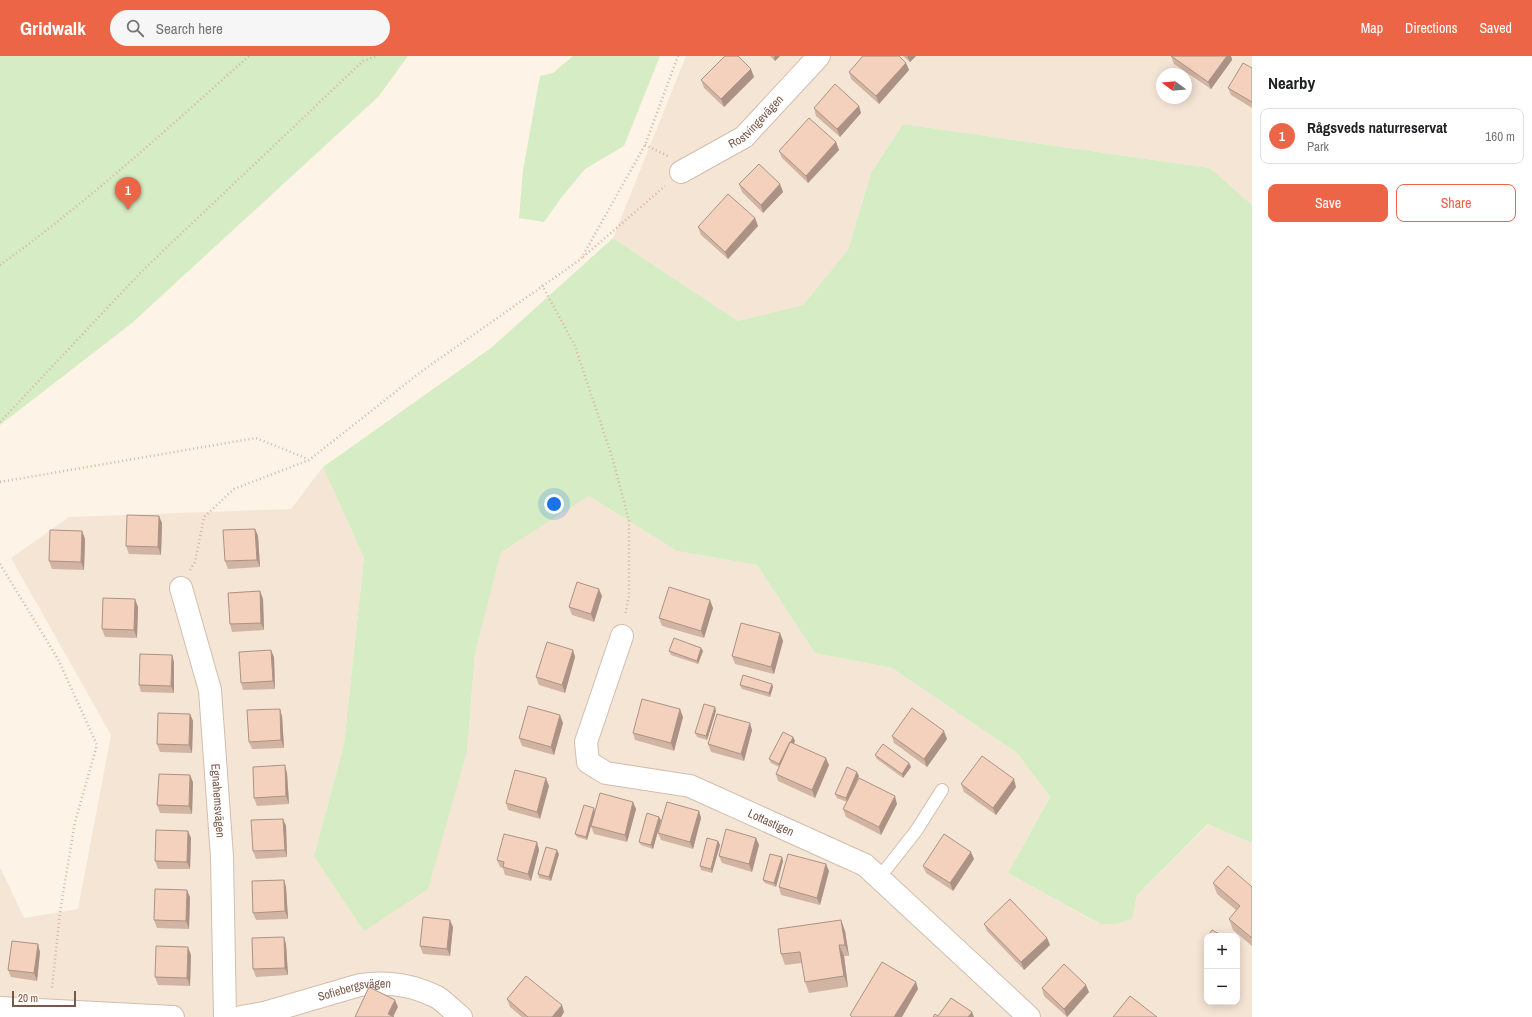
<!DOCTYPE html>
<html lang="en">
<head>
<meta charset="utf-8">
<style>
  body { margin:0; font-family:"Archivo Narrow",sans-serif; background:#f6f6f6; color:#202124 }
  .controls { position:absolute; right:12px; bottom:12px; display:grid; overflow:hidden; border-radius:8px; box-shadow:0 2px 10px #0003 }
  .controls button { width:36px; height:36px; display:grid; place-items:center; padding:0; border:0; border-bottom:1px solid #e0e0e0; background:#fff; color:#202124; font:20px sans-serif }
  .compass { position:absolute; left:1156px; top:12px; width:36px; height:36px; border-radius:50%; background:#fff; box-shadow:0 2px 10px #0003; rotate:286deg }
  .scale { position:absolute; left:12px; bottom:10px; width:64px; box-sizing:border-box; padding-left:4px; border:2px solid #78584a; border-top:0; font-size:11px; line-height:14px; white-space:nowrap; color:#78584a; -webkit-text-stroke:3px #fff8ee; paint-order:stroke }
  .you { position:absolute; left:554px; top:448px; width:14px; height:14px; margin:-10px; border:3px solid #fff; border-radius:50%; background:#1a73e8; box-shadow:0 0 0 6px #1a73e833 }
  .badge { display:grid; place-items:center; width:26px; height:26px; border-radius:50%; background:#ec6547; color:#fff; font-size:13px; font-weight:700 }
  .pin { position:absolute; translate:-50% -33px; filter:drop-shadow(0 1px 2px #0008) }
  .pin::after { content:''; position:absolute; top:21px; width:14px; height:12px; background:inherit; clip-path:polygon(0 0,100% 0,50% 100%) }
  .list { margin:0; padding:0; list-style:none }
  h2 { display:flex; justify-content:space-between; align-items:center; height:52px; margin:0; padding:0 16px; font-size:17px }
  h2 small { font-size:13px; font-weight:400; color:#757577 }
  .list li { display:grid; grid-template-columns:26px 1fr auto; gap:12px; align-items:center; box-sizing:border-box; height:56px; margin:0 8px 8px; padding:0 8px; border:1px solid #e0e0e0; border-radius:8px }
  .list b { display:block; font-size:15px; white-space:nowrap }
  .list p { margin:0; font-size:13px; white-space:nowrap; color:#757577 }
  .list em { font-size:13px; font-style:normal; color:#757577 }
  .actions { display:flex; gap:8px; padding:12px 16px }
  .actions a { flex:1; padding:9px 0; border:1px solid #ec6547; border-radius:8px; text-align:center; font-size:14px; color:#ec6547 }
  .actions .main { background:#ec6547; color:#fff }
  .icon { flex:none; width:22px; height:22px; fill:none; stroke:currentColor; stroke-width:2; stroke-linecap:round; stroke-linejoin:round }
  .map { position:relative; flex:none; width:1252px; height:961px; overflow:hidden }
  header { display:flex; align-items:center; gap:24px; box-sizing:border-box; height:56px; padding:0 20px; background:#ec6547; color:#fff }
  header strong { font-size:19px }
  nav { display:flex; gap:22px; margin-inline-start:auto; font-size:14px }
  .search { width:280px; height:36px; background:#f6f6f6; display:flex; align-items:center; gap:10px; box-sizing:border-box; padding:0 14px; border-radius:22px; color:#757577; font-size:15px }
  main { display:flex }
  aside { flex:1; background:#fff }
  .map>svg:first-child { display:block }
</style>
</head>
<body>
<header>
<strong>Gridwalk</strong>
<div class="search"><svg class="icon" aria-label="search" viewBox="0 0 24 24"><circle cx="10" cy="10" r="6"/><path d="M15 15l6 6"/></svg>Search here</div>
<nav><a>Map</a><a>Directions</a><a>Saved</a></nav>
</header>
<main>
<div class="map">
<svg width="1252" height="961" viewBox="0 0 1252 961">
  <rect width="100%" height="100%" fill="#fdf4e7"/>
  <path fill="#f5e5d5" fill-rule="evenodd" d="M 686,0 L 1252,0 L 1252,149 L 1210,112 L 903,68 L 871,117 L 848,194 L 803,249 L 738,265 L 613,182 ZM 1162,18 L 1186,18 L 1186,42 L 1162,42 Z
    M 323,411 L 364,502 L 344,688 L 314,800 L 467,695 L 475,598 L 501,495 L 589,440 L 677,495 L 757,509 L 815,597 L 892,612 L 1017,697 L 1050,741 L 1008,817 L 1099,868 L 1116,868 L 1132,863 L 1137,839 L 1209,768 L 1252,787 L 1252,961 L 0,961 L 0,811 L 24,862 L 78,853 L 111,679 L 11,502 L 69,461 L 291,453 ZM 1207,880 L 1237,880 L 1237,946 L 1207,946 Z"/>
  <path fill="#d6ecc4" d="M 0,0 L 408,0 L 379,40 L 132,267 L 0,369 Z
    M 573,0 L 660,0 L 624,90 L 585,113 L 561,142 L 544,166 L 519,162 L 523,114 L 540,20 L 553,17 Z
    M 903,68 L 1210,112 L 1252,149 L 1252,787 L 1208,768 L 1137,839 L 1132,863 L 1116,868 L 1100,868 L 1008,817 L 1050,741 L 1017,697 L 892,612 L 815,597 L 757,509 L 677,495 L 589,440 L 501,496 L 475,598 L 467,695 L 428,833 L 364,875 L 314,800 L 344,688 L 364,502 L 323,411 L 491,292 L 613,182 L 738,265 L 803,249 L 848,194 L 871,117 Z"/>
  <g fill="none" stroke-linecap="round" stroke-linejoin="round">
    <defs>
      <path id="service" d="M 879,822 L 916,775 L 942,734"/>
      <g id="minor">
        <path id="s1" d="M 681,116 L 744,81 L 819,0"/>
        <path id="s2" d="M 181,532 L 210,634 L 222,801 L 225,961"/>
        <path id="s3" d="M 622,580 L 586,686 L 588,706 L 606,717 L 690,730 L 865,809 L 1029,961"/>
        <path d="M 0,952 L 173,961"/>
        <path id="s4" d="M 241,961 L 264,957 L 360,929 C 386,925 413,929 437,941 C 445,946 453,955 461,961"/>
      </g>
    </defs>
    <use href="#service" stroke="#d2bdae" stroke-width="14"/>
    <use href="#minor" stroke="#d2bdae" stroke-width="24"/>
    <path stroke="#d9b4a0" stroke-width="2.5" stroke-dasharray="1 3" stroke-linecap="butt" d="M 645,89 L 668,100
      M 583,201 L 665,130
      M 0,209 C 88,146 168,72 249,0
      M 542,229 L 575,290 L 613,404 L 629,465 L 629,540 L 625,560
      M 0,366 L 142,215 L 363,5 L 377,0
      M 0,426 L 256,382 L 308,403
      M 0,508 L 58,603 L 97,689 L 75,766 L 60,856 L 52,932
      M 190,514 L 195,506 L 204,461 L 234,433 L 309,404 L 422,315 L 581,203 L 645,89 L 678,0"/>
    <use href="#service" stroke="#fff" stroke-width="12"/>
    <use href="#minor" stroke="#fff" stroke-width="22"/>
  </g>
  <path fill="#d2b4a3" d="M 770,0 L 780,0 L 775,5 Z
    M 903,0 L 916,0 L 910,6 Z
    M 1171,0 L 1231,0 L 1232,4 L 1211,33 L 1174,8 Z
    M 906,7 L 909,14 L 879,48 L 851,23 L 849,16 Z
    M 1252,12 L 1252,52 L 1231,39 L 1228,32 Z
    M 754,21 L 724,51 L 704,32 L 701,24 Z
    M 859,50 L 861,57 L 840,81 L 816,60 L 814,52 Z
    M 836,86 L 839,94 L 808,127 L 782,102 L 779,95 Z
    M 739,128 L 780,128 L 783,136 L 763,157 L 742,136 Z
    M 755,162 L 758,170 L 728,203 L 701,179 L 698,171 Z
    M 162,467 L 161,499 L 129,498 L 126,490 Z
    M 255,473 L 258,480 L 260,511 L 228,513 L 225,505 Z
    M 82,475 L 85,483 L 84,514 L 52,513 L 49,505 Z
    M 260,535 L 263,543 L 264,574 L 232,576 L 230,568 Z
    M 602,540 L 594,566 L 572,559 L 569,551 Z
    M 138,551 L 137,582 L 105,581 L 102,573 Z
    M 713,552 L 704,582 L 662,570 L 659,562 Z
    M 780,577 L 783,585 L 774,618 L 735,608 L 732,600 Z
    M 573,594 L 575,601 L 565,637 L 539,629 L 536,621 Z
    M 669,595 L 703,595 L 698,608 L 671,599 Z
    M 274,601 L 275,633 L 243,634 L 241,627 Z
    M 174,606 L 174,637 L 141,636 L 139,629 Z
    M 772,628 L 773,631 L 770,641 L 742,633 L 740,629 Z
    M 716,655 L 707,684 L 697,681 L 695,677 Z
    M 190,658 L 193,665 L 192,697 L 160,696 L 157,688 Z
    M 282,660 L 284,692 L 252,693 L 249,686 Z
    M 683,661 L 674,695 L 635,684 L 633,677 Z
    M 563,667 L 554,699 L 522,690 L 519,682 Z
    M 752,674 L 744,705 L 711,696 L 708,688 Z
    M 892,680 L 947,683 L 927,711 L 894,687 Z
    M 793,681 L 795,685 L 793,688 L 829,709 L 815,742 L 778,725 L 776,718 L 779,711 L 771,707 L 769,703 Z
    M 875,699 L 909,707 L 911,711 L 903,722 L 877,703 Z
    M 287,717 L 289,748 L 257,750 L 254,742 Z
    M 859,720 L 852,736 L 897,748 L 881,779 L 846,761 L 843,753 L 847,746 L 837,742 L 835,738 Z
    M 193,726 L 192,758 L 160,757 L 157,749 Z
    M 961,728 L 1016,731 L 996,759 L 964,736 Z
    M 549,730 L 540,763 L 508,754 L 506,747 Z
    M 633,746 L 636,753 L 627,786 L 594,778 L 591,770 L 587,784 L 577,781 L 575,778 Z
    M 699,755 L 701,762 L 693,793 L 661,784 L 658,777 Z
    M 283,763 L 286,770 L 287,801 L 256,803 L 253,795 Z
    M 661,764 L 653,793 L 641,789 L 639,786 Z
    M 188,775 L 191,782 L 190,813 L 158,813 L 155,805 Z
    M 756,782 L 759,789 L 752,816 L 722,807 L 719,800 Z
    M 718,785 L 720,789 L 712,817 L 701,814 L 700,810 Z
    M 537,786 L 539,794 L 531,825 L 505,819 L 503,812 L 500,811 L 497,804 Z
    M 559,798 L 551,825 L 539,822 L 538,818 Z
    M 782,801 L 783,805 L 776,831 L 765,827 L 763,824 Z
    M 974,803 L 953,835 L 926,817 L 923,810 Z
    M 829,815 L 820,849 L 781,839 L 779,831 Z
    M 284,824 L 286,831 L 288,863 L 256,864 L 253,857 Z
    M 1213,827 L 1252,831 L 1252,890 L 1233,874 L 1229,863 L 1236,854 L 1217,838 Z
    M 190,841 L 189,873 L 157,872 L 154,864 Z
    M 841,864 L 845,875 L 849,900 L 844,900 L 848,931 L 809,937 L 805,926 L 802,907 L 785,909 L 781,898 Z
    M 984,868 L 1047,882 L 1050,889 L 1024,914 L 987,875 Z
    M 453,871 L 450,900 L 423,898 L 420,890 Z
    M 284,881 L 286,888 L 288,919 L 256,921 L 253,913 Z
    M 40,896 L 37,925 L 11,921 L 8,914 Z
    M 191,899 L 190,930 L 158,929 L 155,921 Z
    M 1042,932 L 1089,936 L 1067,961 L 1044,940 Z
    M 507,943 L 564,956 L 561,961 L 522,961 L 510,951 Z"/>
  <path fill="#ab9284" d="M 775,0 L 780,0 L 775,5 L 774,2 Z
    M 907,0 L 916,0 L 910,6 Z
    M 1227,0 L 1231,0 L 1232,4 L 1211,33 L 1208,26 Z
    M 906,7 L 909,14 L 879,48 L 876,40 Z
    M 751,13 L 754,21 L 724,51 L 721,43 Z
    M 859,50 L 861,57 L 840,81 L 837,73 Z
    M 836,86 L 839,94 L 808,127 L 806,120 Z
    M 780,128 L 783,136 L 763,157 L 761,149 Z
    M 755,162 L 758,170 L 728,203 L 725,196 Z
    M 159,460 L 162,467 L 161,499 L 158,491 Z
    M 255,473 L 258,480 L 260,511 L 257,504 Z
    M 82,475 L 85,483 L 84,514 L 81,506 Z
    M 599,533 L 602,540 L 594,566 L 591,558 Z
    M 260,535 L 263,543 L 264,574 L 261,567 Z
    M 135,543 L 138,551 L 137,582 L 134,574 Z
    M 710,544 L 713,552 L 704,582 L 701,575 Z
    M 780,577 L 783,585 L 774,618 L 771,611 Z
    M 701,592 L 703,595 L 698,608 L 697,605 Z
    M 271,594 L 274,601 L 275,633 L 273,625 Z
    M 573,594 L 575,601 L 565,637 L 562,629 Z
    M 172,599 L 174,606 L 174,637 L 171,630 Z
    M 772,628 L 773,631 L 770,641 L 769,637 Z
    M 715,651 L 716,655 L 707,684 L 706,680 Z
    M 280,653 L 282,660 L 284,692 L 281,684 Z
    M 680,653 L 683,661 L 674,695 L 671,687 Z
    M 190,658 L 193,665 L 192,697 L 189,689 Z
    M 560,659 L 563,667 L 554,699 L 551,691 Z
    M 750,667 L 752,674 L 744,705 L 741,698 Z
    M 944,675 L 947,683 L 927,711 L 924,703 Z
    M 793,681 L 795,685 L 781,712 L 779,708 Z
    M 826,702 L 829,709 L 815,742 L 812,734 Z
    M 909,707 L 911,711 L 903,722 L 902,718 Z
    M 285,709 L 287,717 L 289,748 L 286,740 Z
    M 857,716 L 859,720 L 847,746 L 846,742 Z
    M 190,719 L 193,726 L 192,758 L 189,750 Z
    M 546,722 L 549,730 L 540,763 L 537,756 Z
    M 1014,723 L 1016,731 L 996,759 L 993,752 Z
    M 895,740 L 897,748 L 881,779 L 879,771 Z
    M 633,746 L 636,753 L 627,786 L 625,779 Z
    M 594,752 L 595,756 L 587,784 L 586,781 Z
    M 699,755 L 701,762 L 693,793 L 690,786 Z
    M 659,761 L 661,764 L 653,793 L 651,789 Z
    M 283,763 L 286,770 L 287,801 L 285,794 Z
    M 188,775 L 191,782 L 190,813 L 187,806 Z
    M 756,782 L 759,789 L 752,816 L 749,808 Z
    M 718,785 L 720,789 L 712,817 L 711,813 Z
    M 537,786 L 539,794 L 531,825 L 528,818 Z
    M 557,794 L 559,798 L 551,825 L 549,821 Z
    M 971,796 L 974,803 L 953,835 L 950,827 Z
    M 782,801 L 783,805 L 776,831 L 774,827 Z
    M 826,808 L 829,815 L 820,849 L 817,842 Z
    M 284,824 L 286,831 L 288,863 L 285,855 Z
    M 187,834 L 190,841 L 189,873 L 186,865 Z
    M 450,864 L 453,871 L 450,900 L 447,893 Z
    M 841,864 L 845,875 L 849,900 L 845,889 Z
    M 284,881 L 286,888 L 288,919 L 285,912 Z
    M 1047,882 L 1050,889 L 1024,914 L 1021,906 Z
    M 38,888 L 40,896 L 37,925 L 34,917 Z
    M 839,889 L 844,900 L 848,931 L 844,920 Z
    M 188,891 L 191,899 L 190,930 L 187,922 Z
    M 916,926 L 918,933 L 902,961 L 894,961 Z
    M 1086,929 L 1089,936 L 1067,961 L 1064,953 Z
    M 395,944 L 398,951 L 393,961 L 388,958 Z
    M 562,949 L 564,956 L 561,961 L 552,961 Z
    M 972,956 L 974,961 L 968,961 Z"/>
  <path fill="#f4d1bd" stroke="#ab9284" d="M 725,0 L 738,0 L 751,13 L 721,43 L 701,24 Z
    M 863,0 L 899,0 L 906,7 L 876,40 L 849,16 Z
    M 1171,0 L 1227,0 L 1208,26 Z
    M 1243,7 L 1252,12 L 1252,46 L 1228,32 Z
    M 835,28 L 859,50 L 837,73 L 814,52 Z
    M 809,62 L 836,86 L 806,120 L 779,95 Z
    M 759,108 L 780,128 L 761,149 L 739,128 Z
    M 728,138 L 755,162 L 725,196 L 698,171 Z
    M 127,459 L 159,460 L 158,491 L 126,490 Z
    M 255,473 L 257,504 L 225,505 L 223,474 Z
    M 50,474 L 82,475 L 81,506 L 49,505 Z
    M 577,526 L 599,533 L 591,558 L 569,551 Z
    M 669,531 L 710,544 L 701,575 L 659,562 Z
    M 260,535 L 261,567 L 230,568 L 228,537 Z
    M 103,542 L 135,543 L 134,574 L 102,573 Z
    M 741,567 L 780,577 L 771,611 L 732,600 Z
    M 674,582 L 701,592 L 697,605 L 669,595 Z
    M 547,586 L 573,594 L 562,629 L 536,621 Z
    M 271,594 L 273,625 L 241,627 L 239,596 Z
    M 140,598 L 172,599 L 171,630 L 139,629 Z
    M 743,619 L 772,628 L 769,637 L 740,629 Z
    M 642,643 L 680,653 L 671,687 L 633,677 Z
    M 704,648 L 715,651 L 706,680 L 695,677 Z
    M 528,650 L 560,659 L 551,691 L 519,682 Z
    M 912,652 L 944,675 L 924,703 L 892,680 Z
    M 280,653 L 281,684 L 249,686 L 247,654 Z
    M 158,657 L 190,658 L 189,689 L 157,688 Z
    M 717,658 L 750,667 L 741,698 L 708,688 Z
    M 783,676 L 793,681 L 791,686 L 790,686 L 779,708 L 769,703 Z
    M 790,686 L 826,702 L 812,734 L 776,718 Z
    M 883,688 L 909,707 L 902,718 L 875,699 Z
    M 982,700 L 1014,723 L 993,752 L 961,728 Z
    M 285,709 L 286,740 L 254,742 L 253,711 Z
    M 847,711 L 857,716 L 846,742 L 835,738 Z
    M 515,714 L 546,722 L 537,756 L 506,747 Z
    M 159,718 L 190,719 L 189,750 L 157,749 Z
    M 859,722 L 895,740 L 879,771 L 843,753 Z
    M 600,737 L 633,746 L 625,779 L 591,770 Z
    M 667,746 L 699,755 L 690,786 L 658,777 Z
    M 584,749 L 594,752 L 586,781 L 575,778 Z
    M 647,757 L 659,761 L 651,789 L 639,786 Z
    M 283,763 L 285,794 L 253,795 L 251,764 Z
    M 726,773 L 756,782 L 749,808 L 719,800 Z
    M 156,774 L 188,775 L 187,806 L 155,805 Z
    M 504,778 L 537,786 L 528,818 L 503,811 L 504,806 L 497,804 Z
    M 944,778 L 971,796 L 950,827 L 923,810 Z
    M 707,782 L 718,785 L 711,813 L 700,810 Z
    M 546,791 L 557,794 L 549,821 L 538,818 Z
    M 770,798 L 782,801 L 774,827 L 763,824 Z
    M 788,798 L 826,808 L 817,842 L 779,831 Z
    M 1228,810 L 1252,831 L 1252,882 L 1229,863 L 1240,850 L 1213,827 Z
    M 284,824 L 285,855 L 253,857 L 252,825 Z
    M 155,833 L 187,834 L 186,865 L 154,864 Z
    M 1010,843 L 1047,882 L 1021,906 L 984,868 Z
    M 423,861 L 450,864 L 447,893 L 420,890 Z
    M 841,864 L 845,889 L 839,889 L 844,920 L 805,926 L 800,896 L 781,898 L 778,873 Z
    M 1212,874 L 1223,880 L 1208,880 Z
    M 284,881 L 285,912 L 253,913 L 252,882 Z
    M 12,885 L 38,888 L 34,917 L 8,914 Z
    M 156,890 L 188,891 L 187,922 L 155,921 Z
    M 882,906 L 916,926 L 894,961 L 852,961 L 850,959 Z
    M 1064,908 L 1086,929 L 1064,953 L 1042,932 Z
    M 526,920 L 562,949 L 552,961 L 528,961 L 507,943 Z
    M 369,931 L 395,944 L 388,958 L 394,961 L 355,961 Z
    M 1130,940 L 1157,961 L 1113,961 Z
    M 951,942 L 972,956 L 968,961 L 933,961 L 935,958 L 938,960 Z"/>
  <g text-anchor="middle" dominant-baseline="central" stroke-width="3" stroke-linejoin="round" paint-order="stroke">
    <g font-size="12" fill="#78584a" stroke="#fff8ee">
      <text stroke="none"><textPath href="#s1" startOffset="91">Rostvingevägen</textPath></text>
      <text stroke="none"><textPath href="#s2" startOffset="217">Egnahemsvägen</textPath></text>
      <text stroke="none"><textPath href="#s3" startOffset="327">Lottastigen</textPath></text>
      <text stroke="none"><textPath href="#s4" startOffset="117">Sofiebergsvägen</textPath></text>
    </g>
  </g>
</svg>
<div class="controls">
<button>+</button>
<button>−</button>
</div>
<svg class="compass" viewBox="-18 -18 36 36"><path d="M0-13l5 13h-10z" fill="#e53935"/><path d="M0 13l5-13h-10z" fill="#757577"/></svg>
<div class="scale">20 m</div>
<div class="you"></div>
<div class="pin badge" style="left:128px;top:154px">1</div>
</div>
<aside>
<h2>Nearby<small></small></h2>
<ul class="list">
<li><span class="badge">1</span><div><b>Rågsveds naturreservat</b><p>Park</p></div><em>160 m</em></li>
</ul>
<div class="actions"><a class="main">Save</a><a>Share</a></div>
</aside>
</main>
</body>
</html>
